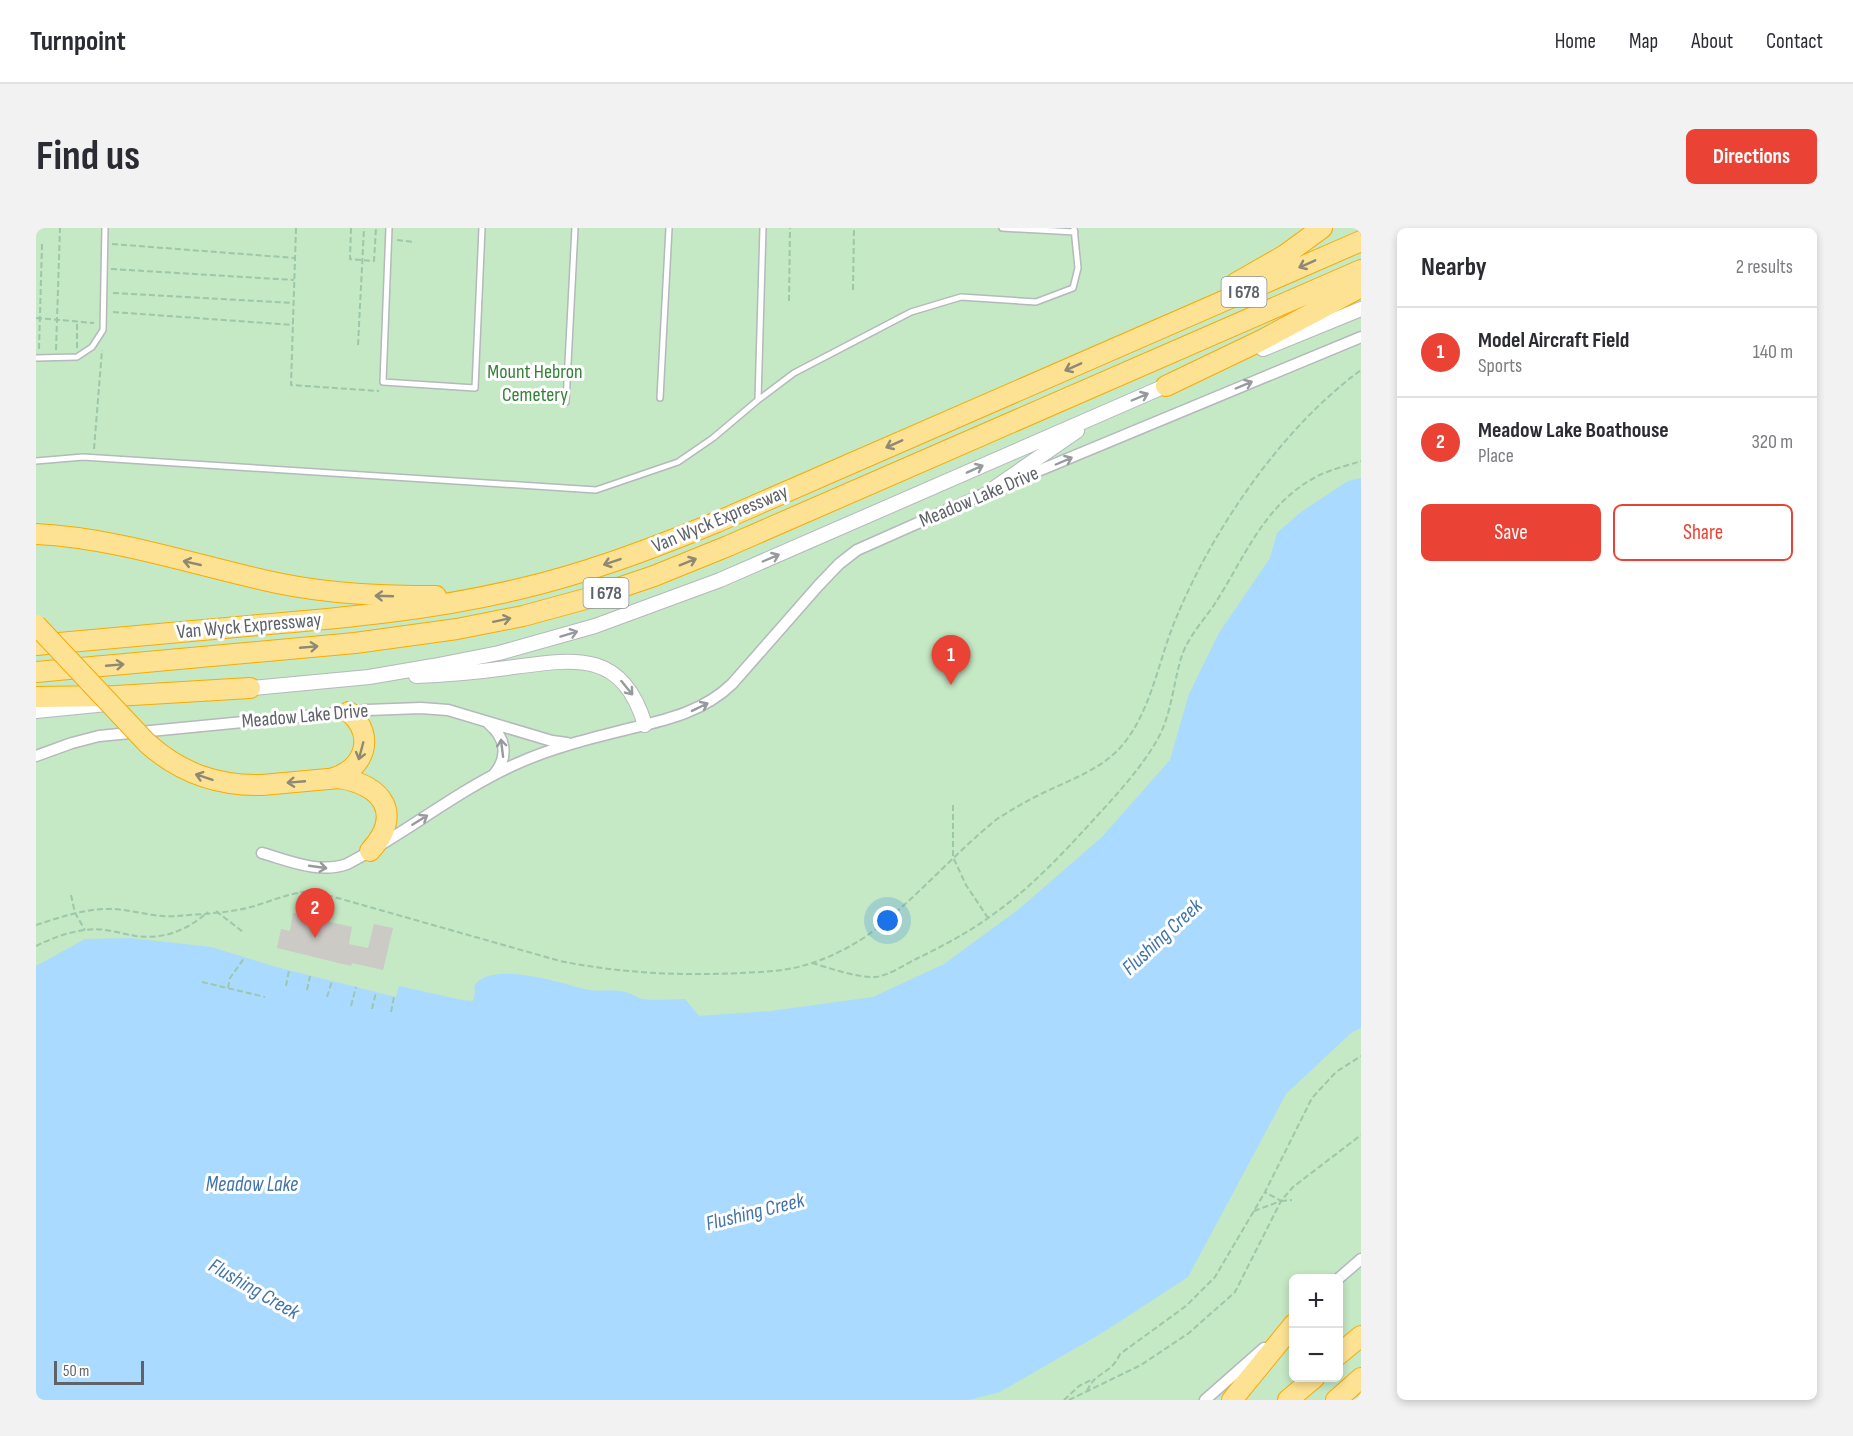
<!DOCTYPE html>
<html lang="en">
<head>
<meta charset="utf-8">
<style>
  body { margin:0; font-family:"Sofia Sans Condensed",sans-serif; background:#f2f2f3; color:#2b2b33 }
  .controls { position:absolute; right:18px; bottom:18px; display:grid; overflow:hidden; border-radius:9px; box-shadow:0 3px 9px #0003 }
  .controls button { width:54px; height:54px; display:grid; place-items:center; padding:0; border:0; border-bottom:2px solid #e1e1e2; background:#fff; color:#2b2b33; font:30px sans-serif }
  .scale { position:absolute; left:18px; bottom:15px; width:90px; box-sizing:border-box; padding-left:6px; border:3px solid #5f6368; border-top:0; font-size:16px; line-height:21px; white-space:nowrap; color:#5f6368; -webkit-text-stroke:4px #fff; paint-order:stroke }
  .you { position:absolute; left:852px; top:693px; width:21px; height:21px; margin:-15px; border:4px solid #fff; border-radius:50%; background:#1a73e8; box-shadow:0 0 0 9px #1a73e833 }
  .badge { display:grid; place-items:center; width:39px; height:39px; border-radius:50%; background:#ea4335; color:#fff; font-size:20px; font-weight:700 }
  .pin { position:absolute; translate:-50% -50px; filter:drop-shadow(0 2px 3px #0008) }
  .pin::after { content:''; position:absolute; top:32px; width:21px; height:18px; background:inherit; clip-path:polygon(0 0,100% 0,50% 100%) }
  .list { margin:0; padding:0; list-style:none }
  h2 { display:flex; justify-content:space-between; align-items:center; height:78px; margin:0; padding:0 24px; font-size:26px }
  h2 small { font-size:20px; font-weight:400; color:#7c7c81 }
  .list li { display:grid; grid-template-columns:39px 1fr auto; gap:18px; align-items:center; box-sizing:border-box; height:90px; padding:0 24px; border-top:2px solid #e1e1e2 }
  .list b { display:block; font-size:22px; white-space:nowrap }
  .list p { margin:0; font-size:20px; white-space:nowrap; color:#7c7c81 }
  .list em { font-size:20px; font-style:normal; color:#7c7c81 }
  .actions { display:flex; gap:12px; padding:18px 24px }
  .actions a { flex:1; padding:14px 0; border:2px solid #ea4335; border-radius:9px; text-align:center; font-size:21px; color:#ea4335 }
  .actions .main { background:#ea4335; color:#fff }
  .map { position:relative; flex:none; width:1325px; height:1172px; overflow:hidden; border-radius:9px }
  header { display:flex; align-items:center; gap:36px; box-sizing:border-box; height:84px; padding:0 30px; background:#fff; border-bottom:2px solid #e1e1e2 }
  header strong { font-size:28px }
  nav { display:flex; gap:33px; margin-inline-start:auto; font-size:21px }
  .intro { display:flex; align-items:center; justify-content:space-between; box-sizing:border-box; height:144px; padding:0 36px }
  h1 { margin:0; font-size:42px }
  .button { padding:15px 27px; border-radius:9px; background:#ea4335; color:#fff; font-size:21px; font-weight:700 }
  main { display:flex; gap:36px; padding:0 36px }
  aside { flex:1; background:#fff; border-radius:9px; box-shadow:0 3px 9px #0003 }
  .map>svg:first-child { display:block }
</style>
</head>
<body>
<header>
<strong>Turnpoint</strong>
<nav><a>Home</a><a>Map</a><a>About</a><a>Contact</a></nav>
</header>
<div class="intro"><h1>Find us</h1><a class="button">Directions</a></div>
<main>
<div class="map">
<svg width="1325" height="1172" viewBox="0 0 1325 1172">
  <rect width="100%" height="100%" fill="#f1efe8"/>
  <path fill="#c5e8c5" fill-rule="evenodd" d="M 0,0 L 1325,0 L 1325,1172 L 0,1172 ZM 1258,1050 L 1302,1050 L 1302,1150 L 1258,1150 Z"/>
  <path fill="#aadaff" d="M 1325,250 L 1325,800 L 1316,804 L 1250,866 L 1152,1049 L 1066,1105 L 964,1164 L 933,1172 L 0,1172 L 0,738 L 49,711 L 94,710 L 175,719 L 240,739 L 360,769 L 363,758 L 426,772 L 437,773 L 439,764 L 438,758 C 455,731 527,756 553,762 C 565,764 577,761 589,764 C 595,765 601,770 607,771 C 620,773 635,771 649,771 L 663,788 L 735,783 L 837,769 L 908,736 L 983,681 L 1066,609 L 1134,532 L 1153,466 L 1183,405 L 1234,330 L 1241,305 L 1265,284 L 1312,253 Z"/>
  <path fill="#cccac5" d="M 257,685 L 316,699 L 313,716 L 332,720 L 338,696 L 357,700 L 347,742 L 316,735 L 315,738 L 241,720 L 245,701 L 254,703 Z"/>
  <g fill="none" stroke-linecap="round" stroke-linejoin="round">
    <defs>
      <path id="service" d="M 353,0 L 347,154 L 439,160 L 446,0
        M 966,0 L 1039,4
        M 0,130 L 41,129 L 56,119 L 67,102 L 69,0
        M 624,170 L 633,0
        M 722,172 L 727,0
        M 530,174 L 539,0
        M 0,233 L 47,229 L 560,262 L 642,234 L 677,210 L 722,172 L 758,145 L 875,84 L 925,69 L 1000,74 L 1037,60 L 1042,40 L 1038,0"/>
      <path id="minor" d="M 453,496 C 469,509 473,528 459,545
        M 0,528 L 36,515 L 63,508 L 331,482 L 385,480 L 412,482 L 516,513 L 531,515
        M 226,625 C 254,633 283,646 311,636 C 369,606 420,563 480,536 C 513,521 548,512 584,503 C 624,493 665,486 696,456 L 782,358 L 803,336 L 821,322 L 954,263 L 1325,109
        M 1302,1051 L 1325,1031
        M 1169,1172 L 1228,1120"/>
      <path id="tertiary" d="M 1227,121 L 1325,81
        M 954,263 L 1041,203
        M 380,448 C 411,447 441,444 471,440 C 537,431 586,420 609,497
        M 206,461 L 333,449 L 397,438 L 463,425 L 559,398 L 684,352 L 1136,155
        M 0,483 L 71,476"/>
      <path id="motorway" d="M 1200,55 L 1249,27 L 1286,0
        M 1130,158 L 1226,112 L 1325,59
        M 0,306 C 82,310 161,338 241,355 C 294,366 347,368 400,368
        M 0,417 C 74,411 148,404 222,397 C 308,390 394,382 479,362 C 549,346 615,321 681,294 L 1325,13
        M 0,444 L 319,415 L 421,401 L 487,388 L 553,370 L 618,348 L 692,318 L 1325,42
        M 0,469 L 80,468 L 214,460
        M 294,551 C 328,543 341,508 313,484
        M 226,557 L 303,550 C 348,557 367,587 334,623
        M 1302,1127 L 1325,1108
        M 1196,1172 L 1258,1096
        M 1252,1172 L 1278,1150
        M 1300,1172 L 1325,1150"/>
    </defs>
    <use href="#service" stroke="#b5b8bc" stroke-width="8"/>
    <use href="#minor" stroke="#b5b8bc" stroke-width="13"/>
    <use href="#tertiary" stroke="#b5b8bc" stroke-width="16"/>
    <use href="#motorway" stroke="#f9ab00" stroke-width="22"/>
    <path stroke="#9cc7a9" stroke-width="2" stroke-dasharray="6 3" stroke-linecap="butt" d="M 260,0 L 255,157 L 343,163
      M 315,0 L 314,31 L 338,33 L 340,0
      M 361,12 L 379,14
      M 76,16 L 259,30
      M 75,41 L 258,52
      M 817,62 L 818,0
      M 77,65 L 257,75
      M 753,73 L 754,0
      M 77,84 L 257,97
      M 0,90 L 58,95
      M 322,117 L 328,0
      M 41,120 L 41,93
      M 3,121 L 6,16
      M 20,122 L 24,0
      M 58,221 L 66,122
      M 917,577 L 917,629 L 930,657 L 952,690
      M 35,667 L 39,685 L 49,702
      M 180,683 L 207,704
      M 0,697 C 25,689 50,680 77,681 C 98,682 120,690 141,688 C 165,686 192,685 215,679 C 236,673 255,664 277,663 L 524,733 C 584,745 643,748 704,745 C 728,744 753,743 776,735 C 798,728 822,715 840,701 C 883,667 919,625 961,591 C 977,581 992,572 1009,564 C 1034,552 1063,542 1083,521 C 1116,485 1122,431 1141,388 C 1178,299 1247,199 1325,142
      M 0,718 C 14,711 32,704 49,702 C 66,699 83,705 99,708 C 128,712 151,702 172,684
      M 776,735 C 794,740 821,750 839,749 C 852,748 868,737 880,731 C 907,718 935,703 959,685 C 997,658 1029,623 1061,588 C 1082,565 1104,541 1120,514 C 1136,487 1137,455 1146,427 C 1153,408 1167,393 1178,377 C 1208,331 1227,278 1278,250 C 1292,242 1310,238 1325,233
      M 166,754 L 229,769
      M 250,758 L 253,742
      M 192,760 L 194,750 L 209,729
      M 271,762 L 274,748
      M 291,769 L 296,753
      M 315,778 L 320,759
      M 336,781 L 340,764
      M 355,784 L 358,769
      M 1245,973 L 1256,972
      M 1218,983 L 1245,973 L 1229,964
      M 1051,1163 C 1060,1142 1074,1148 1084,1126 L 1150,1078 L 1179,1049 L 1229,964 L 1276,870 L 1300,844 L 1325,828
      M 1028,1172 L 1043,1158 L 1057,1151
      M 1033,1172 L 1105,1137 L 1153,1105 L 1199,1064 L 1245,973 L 1257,959 L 1325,907"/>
    <use href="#service" stroke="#fff" stroke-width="5"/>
    <use href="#minor" stroke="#fff" stroke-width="10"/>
    <use href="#tertiary" stroke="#fff" stroke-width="14"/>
    <use href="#motorway" stroke="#fde293" stroke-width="20"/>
    <defs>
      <path id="motorway-bridge" d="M 0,397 L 111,515 C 144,545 181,558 226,557"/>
    </defs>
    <use href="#motorway-bridge" stroke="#f9ab00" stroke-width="22" stroke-linecap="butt"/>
    <use href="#motorway-bridge" stroke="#fde293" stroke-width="20"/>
  </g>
  <defs><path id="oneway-shaft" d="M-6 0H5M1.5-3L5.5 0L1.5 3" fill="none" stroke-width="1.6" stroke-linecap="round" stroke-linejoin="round" transform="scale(1.5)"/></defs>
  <g stroke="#8e8975">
    <use href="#oneway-shaft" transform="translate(1271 36) rotate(156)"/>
    <use href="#oneway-shaft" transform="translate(1037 139) rotate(156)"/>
    <use href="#oneway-shaft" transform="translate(858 216) rotate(156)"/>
    <use href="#oneway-shaft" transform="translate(576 334) rotate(161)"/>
    <use href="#oneway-shaft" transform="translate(652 334) rotate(-22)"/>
    <use href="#oneway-shaft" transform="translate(156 335) rotate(-167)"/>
    <use href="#oneway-shaft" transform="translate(348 368) rotate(-178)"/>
    <use href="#oneway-shaft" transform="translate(466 392) rotate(-12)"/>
    <use href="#oneway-shaft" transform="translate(273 419) rotate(-5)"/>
    <use href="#oneway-shaft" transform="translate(79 437) rotate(-5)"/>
    <use href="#oneway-shaft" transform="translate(325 523) rotate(105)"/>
    <use href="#oneway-shaft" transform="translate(168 549) rotate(-162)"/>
    <use href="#oneway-shaft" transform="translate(260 554) rotate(175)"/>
  </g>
  <g stroke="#979a9d">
    <use href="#oneway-shaft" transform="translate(1208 157) rotate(-23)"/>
    <use href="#oneway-shaft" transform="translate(1104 169) rotate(-23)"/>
    <use href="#oneway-shaft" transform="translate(1028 233) rotate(-23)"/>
    <use href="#oneway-shaft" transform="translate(939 241) rotate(-24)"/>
    <use href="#oneway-shaft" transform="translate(735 330) rotate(-23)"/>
    <use href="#oneway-shaft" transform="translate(533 406) rotate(-17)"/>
    <use href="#oneway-shaft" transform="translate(591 460) rotate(51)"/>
    <use href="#oneway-shaft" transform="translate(664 479) rotate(-26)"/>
    <use href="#oneway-shaft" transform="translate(466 520) rotate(-97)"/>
    <use href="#oneway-shaft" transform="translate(384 592) rotate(-32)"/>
    <use href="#oneway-shaft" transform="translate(282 639) rotate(8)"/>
  </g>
  <g text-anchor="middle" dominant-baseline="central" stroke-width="6" stroke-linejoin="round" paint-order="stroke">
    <g fill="#fff" stroke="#8f9295" stroke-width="1.5">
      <rect x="1185.5" y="49" width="45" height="30" rx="4.5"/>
      <rect x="547.5" y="350" width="45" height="30" rx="4.5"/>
    </g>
    <g font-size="18" font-weight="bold" fill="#5f6368">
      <text x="1208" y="64">I 678</text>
      <text x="570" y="365">I 678</text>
    </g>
    <g font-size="20" fill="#348238" stroke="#fff">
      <text x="499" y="144">Mount Hebron<tspan x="499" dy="23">Cemetery</tspan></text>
    </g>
    <g font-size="20" fill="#5f6368" stroke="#fff">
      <text transform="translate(943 269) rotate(-23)">Meadow Lake Drive</text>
      <text transform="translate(684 291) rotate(-23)">Van Wyck Expressway</text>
      <text transform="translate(213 398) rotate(-5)">Van Wyck Expressway</text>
      <text transform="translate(269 488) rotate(-5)">Meadow Lake Drive</text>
    </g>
    <g font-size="21" font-style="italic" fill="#4174aa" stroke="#fff">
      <text transform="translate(1126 709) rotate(-43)">Flushing Creek</text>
      <text x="216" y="956">Meadow Lake</text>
      <text transform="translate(719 984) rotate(-14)">Flushing Creek</text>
      <text transform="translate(218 1061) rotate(30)">Flushing Creek</text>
    </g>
  </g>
</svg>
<div class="controls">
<button>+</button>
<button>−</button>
</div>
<div class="scale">50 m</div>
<div class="you"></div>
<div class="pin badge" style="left:915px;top:457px">1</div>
<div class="pin badge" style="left:279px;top:710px">2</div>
</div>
<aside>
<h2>Nearby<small>2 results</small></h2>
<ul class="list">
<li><span class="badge">1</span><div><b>Model Aircraft Field</b><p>Sports</p></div><em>140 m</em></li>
<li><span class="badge">2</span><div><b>Meadow Lake Boathouse</b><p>Place</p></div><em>320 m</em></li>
</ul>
<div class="actions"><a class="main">Save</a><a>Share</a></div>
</aside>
</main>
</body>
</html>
